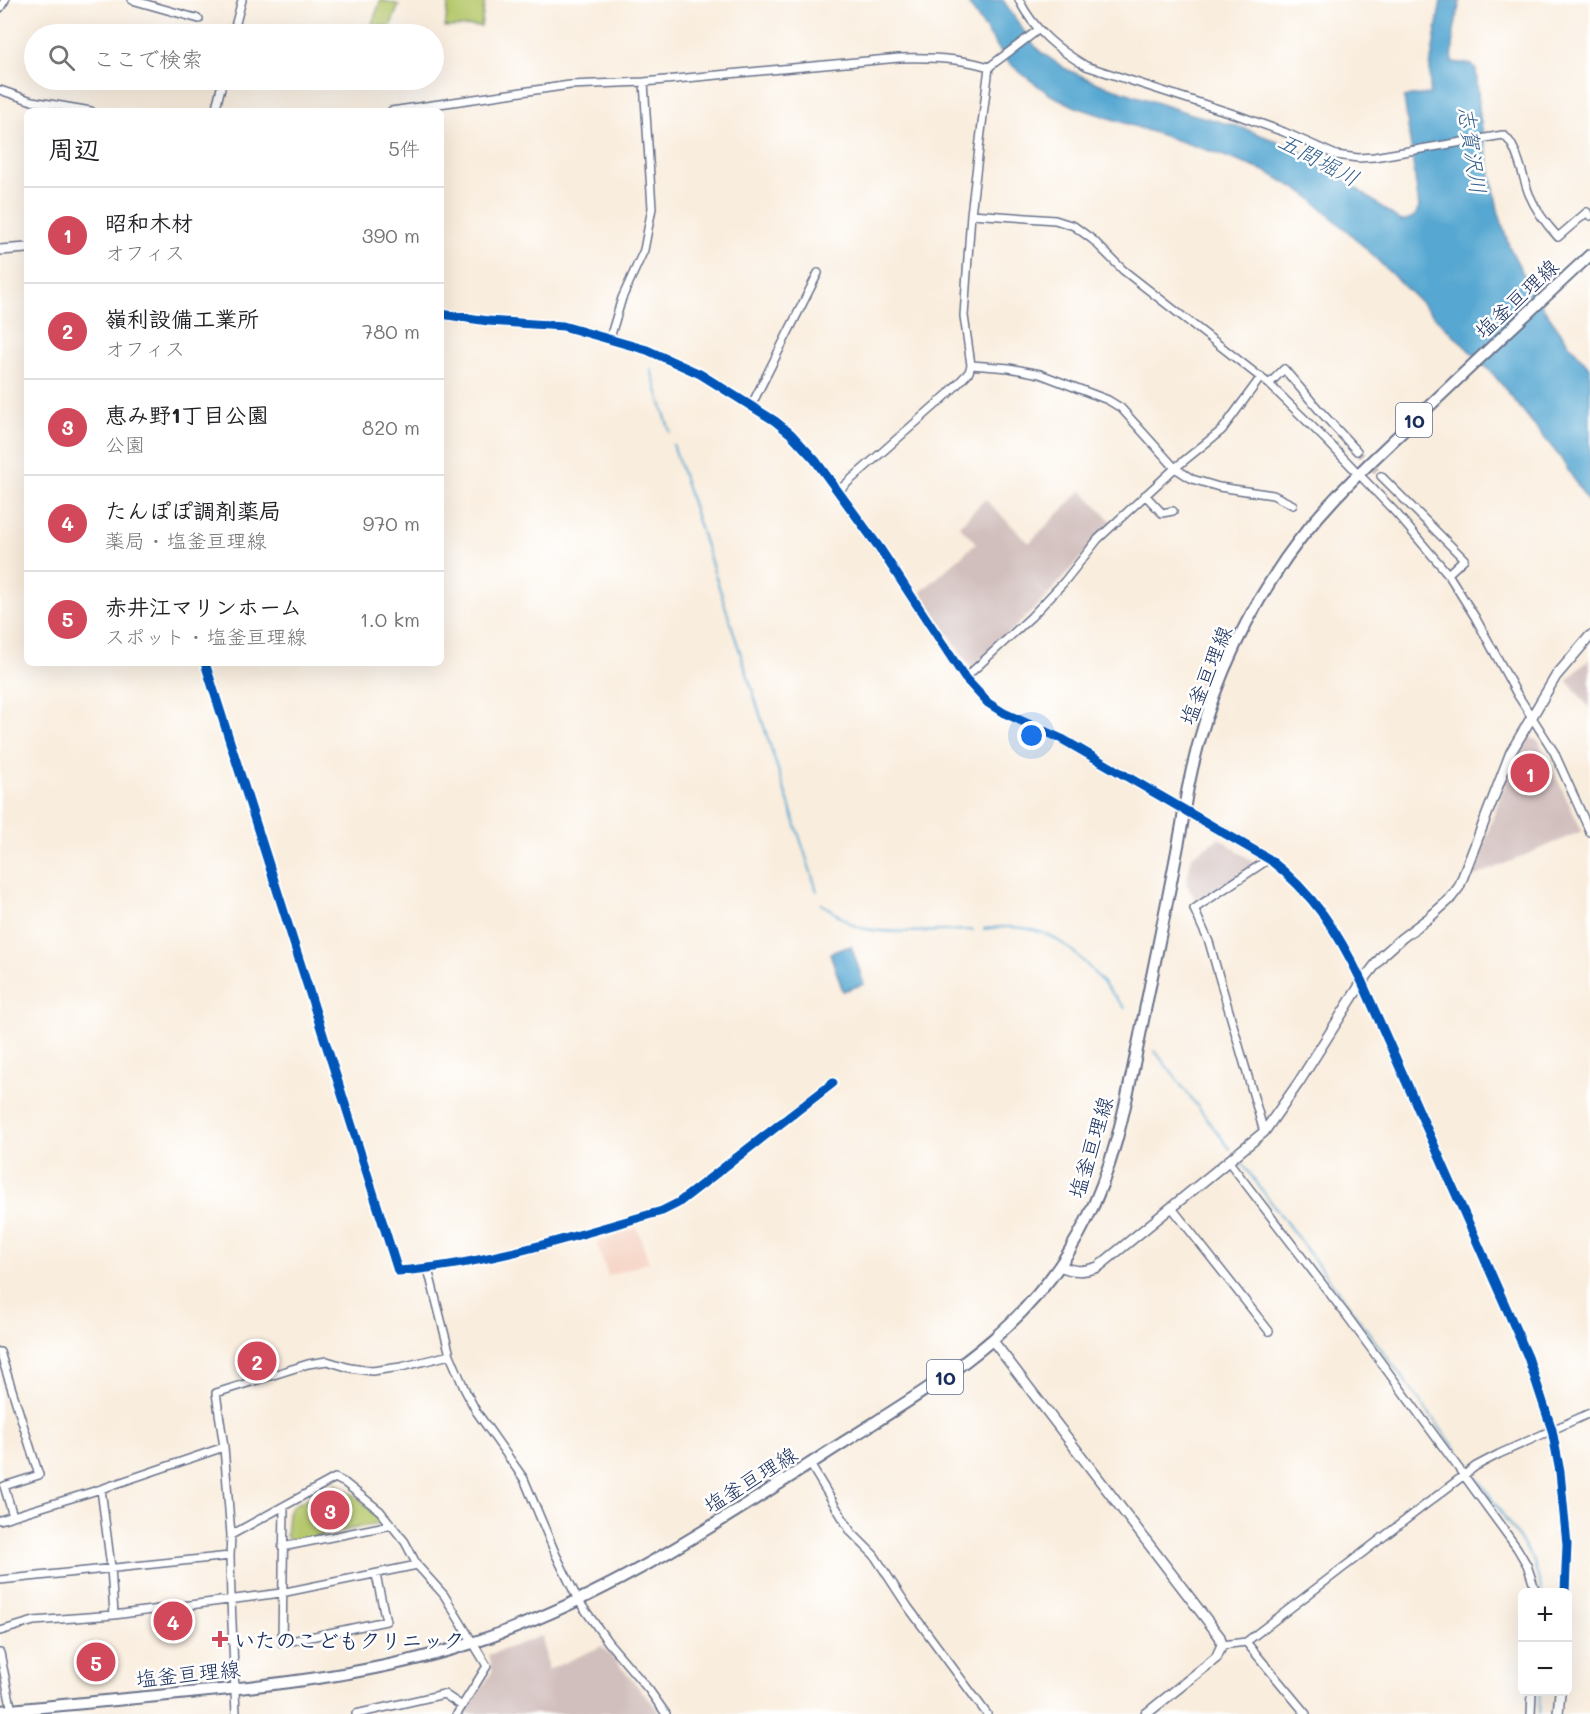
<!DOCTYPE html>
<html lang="ja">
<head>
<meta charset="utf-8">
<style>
  body { margin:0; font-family:Mali,"Klee One",sans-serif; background:#f2f2f2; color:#202124 }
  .controls { position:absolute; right:18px; bottom:18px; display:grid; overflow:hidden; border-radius:9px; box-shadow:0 6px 24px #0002 }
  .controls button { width:54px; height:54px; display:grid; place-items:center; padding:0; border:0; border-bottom:2px solid #e0e0e0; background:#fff; color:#202124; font:30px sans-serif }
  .you { position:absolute; left:1032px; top:736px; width:21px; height:21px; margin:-15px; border:4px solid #fff; border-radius:50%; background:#1a73e8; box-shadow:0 0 0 9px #1a73e833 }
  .badge { display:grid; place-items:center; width:39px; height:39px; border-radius:50%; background:#d1495b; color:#fff; font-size:20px; font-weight:700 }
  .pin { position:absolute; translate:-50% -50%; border:3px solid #fff; box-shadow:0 2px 6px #0006 }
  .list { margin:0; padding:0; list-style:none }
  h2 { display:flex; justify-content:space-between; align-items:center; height:78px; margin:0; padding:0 24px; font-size:26px }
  h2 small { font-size:20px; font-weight:400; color:#757577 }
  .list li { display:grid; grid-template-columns:39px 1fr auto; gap:18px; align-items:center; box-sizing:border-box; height:96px; padding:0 24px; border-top:2px solid #e0e0e0 }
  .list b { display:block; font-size:22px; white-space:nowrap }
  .list p { margin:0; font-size:20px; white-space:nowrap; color:#757577 }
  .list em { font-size:20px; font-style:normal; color:#757577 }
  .icon { flex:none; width:33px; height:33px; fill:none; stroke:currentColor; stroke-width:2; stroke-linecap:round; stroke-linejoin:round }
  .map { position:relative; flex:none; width:1590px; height:1714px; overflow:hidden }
  .search { position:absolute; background:#fff; box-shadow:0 6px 24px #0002; left:24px; top:24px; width:420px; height:66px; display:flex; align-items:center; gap:15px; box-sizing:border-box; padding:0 21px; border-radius:33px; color:#757577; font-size:22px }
  .panel { position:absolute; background:#fff; box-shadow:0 6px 24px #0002; left:24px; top:108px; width:420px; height:558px; border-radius:9px }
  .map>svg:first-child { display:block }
</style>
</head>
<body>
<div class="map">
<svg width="1590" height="1714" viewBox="0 0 1590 1714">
  <rect width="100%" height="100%" fill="#fff"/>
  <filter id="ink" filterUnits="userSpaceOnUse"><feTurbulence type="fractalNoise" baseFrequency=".0167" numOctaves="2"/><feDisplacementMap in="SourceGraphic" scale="12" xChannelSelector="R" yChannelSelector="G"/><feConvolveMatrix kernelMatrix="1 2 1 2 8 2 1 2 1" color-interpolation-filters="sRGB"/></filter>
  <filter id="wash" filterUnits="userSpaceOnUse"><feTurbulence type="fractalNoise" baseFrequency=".008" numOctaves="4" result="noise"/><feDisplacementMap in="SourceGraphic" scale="24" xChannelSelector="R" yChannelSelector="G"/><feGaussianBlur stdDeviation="1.35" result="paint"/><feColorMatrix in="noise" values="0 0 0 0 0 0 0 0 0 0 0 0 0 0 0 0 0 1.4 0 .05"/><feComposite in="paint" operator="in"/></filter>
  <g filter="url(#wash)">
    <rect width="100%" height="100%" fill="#f9eddd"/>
    <path fill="#f5d2c2" d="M 637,1228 L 649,1262 L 608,1276 L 596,1242 Z"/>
    <path fill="#d1bfbd" d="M 1082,490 L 1112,522 L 1047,596 L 1026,575 L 1047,597 L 971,668 L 921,592 L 976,543 L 959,526 L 985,499 L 1029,543 Z
      M 1590,659 L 1590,709 L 1567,680 Z
      M 1526,736 L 1539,741 L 1582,831 L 1473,877 L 1504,785 Z
      M 1219,838 L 1256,864 L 1197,902 L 1186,883 L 1192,856 Z
      M 542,1636 L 548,1670 L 602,1646 L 650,1700 L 660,1714 L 464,1714 L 492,1672 L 488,1655 Z"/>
    <path fill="#b5c86b" stroke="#687c64" stroke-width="1.5" d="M 381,0 L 399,5 L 390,27 L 377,25 L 375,30 L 370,29 Z
      M 449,0 L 485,0 L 481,26 L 445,27 Z
      M 336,1483 L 357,1497 L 380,1518 L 379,1523 L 292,1542 L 286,1536 L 288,1513 L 291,1507 Z"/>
    <path fill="#57a7d1" stroke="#396b98" stroke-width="1.5" d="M 966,0 L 1003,0 L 1031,42 L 1042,53 L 1066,69 L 1097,83 L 1188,113 L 1243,128 L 1293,148 L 1320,162 L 1401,221 C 1411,219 1417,217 1419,207 L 1404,97 L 1430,94 L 1430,67 L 1441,0 L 1460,0 L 1454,31 L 1452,62 L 1471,64 L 1476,69 L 1480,118 L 1498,210 L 1509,246 L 1533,293 L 1569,344 L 1590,368 L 1590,505 L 1560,457 L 1494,375 L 1356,239 L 1307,195 L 1267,172 L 1219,154 L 1076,107 L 1051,95 L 1026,77 L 1007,61 Z
      M 851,946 L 864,984 L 843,991 L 830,953 Z"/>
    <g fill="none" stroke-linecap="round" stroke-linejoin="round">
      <path stroke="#57a7d1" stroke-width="2" d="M 651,370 L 670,432
        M 673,444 L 817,891
        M 821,904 C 834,910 843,921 856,926 C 880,936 945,930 973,930
        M 984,929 C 1057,917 1081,959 1125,1008
        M 1155,1051 L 1230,1149
        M 1241,1162 L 1467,1464
        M 1477,1477 L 1533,1559 L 1542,1592
        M 1539,1714 L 1540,1692"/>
    </g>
  </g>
  <g filter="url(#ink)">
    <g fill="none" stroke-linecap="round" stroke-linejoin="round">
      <path stroke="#cdc7c4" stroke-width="7" stroke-dasharray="7 3.5" stroke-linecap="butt" d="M 1357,451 L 1381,476"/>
      <defs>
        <path id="street" d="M 132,0 L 199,19
          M 1019,0 C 1034,30 1057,49 1086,66 L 1237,115 L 1284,132 L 1336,155 L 1358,158 L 1374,157 L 1503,135 C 1517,143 1523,179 1529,194 C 1536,211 1546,224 1558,237 L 1587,212 L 1590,216
          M 0,8 L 5,0
          M 1038,30 L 989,67 L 971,214 L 1055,220 L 1074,226 L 1093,240 L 1123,270 L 1269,384 L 1330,444 L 1397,514 L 1448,574 L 1475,617 L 1517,694 L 1554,752 L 1590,832
          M 233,34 L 242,0
          M 0,90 L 32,101 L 91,111
          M 215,111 L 223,80
          M 391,111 L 570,85 L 644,82 L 899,58 C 929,57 960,58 989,67
          M 610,338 L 622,298 L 644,250 L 652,208 L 644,82
          M 971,365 L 1009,368 L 1040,374 L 1108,400 L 1121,408 L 1175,468 L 1192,479 L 1219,487 L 1273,495 L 1293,505
          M 1269,384 L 1284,369 L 1319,410 L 1357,451
          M 751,406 L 818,273
          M 1381,476 L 1464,559 L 1448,574
          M 838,491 L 948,394 L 969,372 L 971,365 L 964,316 L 971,214
          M 1145,495 L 1162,513 L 1173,511
          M 205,663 L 398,1271 C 489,1265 576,1235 662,1211 L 678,1203 L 833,1083
          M 965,678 L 1031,617 L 1064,582 L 1098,539 L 1175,468 L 1222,430 L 1261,377
          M 1264,1132 L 1209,942 L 1194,909 L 1269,859
          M 1229,1162 L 1350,1320 L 1517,1548 L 1527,1565 L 1536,1592
          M 1172,1208 L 1269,1331
          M 428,1269 L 450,1355 L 465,1390 L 476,1411 L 524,1479 L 556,1555 L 578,1600 L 608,1642 L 649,1690 L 666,1714
          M 0,1352 L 39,1475 L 4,1486 L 13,1516
          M 810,1464 L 851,1532 L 874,1555 L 908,1607 L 987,1714
          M 101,1489 L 111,1567 L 114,1615
          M 284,1507 L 282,1643 L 386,1621 L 376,1575
          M 0,1520 L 101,1489 L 224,1447
          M 231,1535 L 335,1478 L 345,1483 L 380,1511 L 405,1542 L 417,1565 L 444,1595 L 487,1666 L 457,1714
          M 282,1547 L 391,1525
          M 0,1580 L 230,1556
          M 0,1631 L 34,1621 L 114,1615 L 281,1593 L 417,1565
          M 1246,1642 L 1306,1714
          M 1222,1645 L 1246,1642 L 1476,1466 L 1499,1454 L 1590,1413
          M 0,1653 L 12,1711
          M 236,1714 L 231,1600 L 230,1556 L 231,1535 L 224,1447 L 216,1393 L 308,1364 L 327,1361 L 350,1368 L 372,1371 L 401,1367 L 450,1355
          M 356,1714 L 444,1694 L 462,1706
          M 1531,1714 L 1532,1692"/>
        <path id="secondary" d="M 0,250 L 27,248
          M 441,314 L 488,321 L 563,326 L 647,350 L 700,374 L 775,421 L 791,434 L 815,460 L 881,550 L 965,678 L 988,703 L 1004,713 L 1062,739 L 1269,859 C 1314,894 1338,932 1362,982 L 1528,1357 L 1552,1430 L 1560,1472 L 1567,1545 L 1565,1592
          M 1060,1266 C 1074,1272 1083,1272 1098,1267 L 1264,1132 L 1299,1082 L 1362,982 L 1383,955 L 1402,938 L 1430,917 L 1449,900 L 1459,887 L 1511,752 L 1556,676 L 1590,636
          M 993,1341 L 1220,1637 L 1222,1645 L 1216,1658 L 1146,1714
          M 1558,1714 L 1560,1692"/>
        <path id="primary" d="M 0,1711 C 63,1705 126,1699 189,1693 C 284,1684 378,1673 469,1644 C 605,1601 725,1518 844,1442 C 941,1380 1033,1329 1086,1221 C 1115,1164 1126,1102 1139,1040 C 1153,970 1168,900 1181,830 C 1184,815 1185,799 1189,783 C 1204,710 1233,639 1274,576 C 1312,515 1365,467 1417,418 C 1474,363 1532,309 1590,255"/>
      </defs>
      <use href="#street" stroke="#69728a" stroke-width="10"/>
      <use href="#secondary" stroke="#69728a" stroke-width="12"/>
      <use href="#primary" stroke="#69728a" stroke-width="14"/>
      <use href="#street" stroke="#fff" stroke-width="7"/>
      <use href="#secondary" stroke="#fff" stroke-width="9"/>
      <use href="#primary" stroke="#fff" stroke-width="10"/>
      <defs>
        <path id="cycleway" d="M 441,314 L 488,321 L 563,326 L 647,350 L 700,374 L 775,421 L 791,434 L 815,460 L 881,550 L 965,678 L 988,703 L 1004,713 L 1062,739 L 1269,859 C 1314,894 1338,932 1362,982 L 1528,1357 L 1552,1430 L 1560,1472 L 1567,1545 L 1565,1592
          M 205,663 L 398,1271 C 489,1265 576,1235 662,1211 L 678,1203 L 833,1083"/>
      </defs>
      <use href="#cycleway" stroke="#fff" stroke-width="13"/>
      <use href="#cycleway" stroke="#0057b8" stroke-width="9"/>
    </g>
  </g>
  <path fill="#d1495b" stroke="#fff" stroke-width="2" d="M217 1630h6v6h6v6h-6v6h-6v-6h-6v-6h6z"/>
  <g text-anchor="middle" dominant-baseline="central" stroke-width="5" stroke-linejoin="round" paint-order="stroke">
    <g fill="#fff" stroke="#5f6d8e" stroke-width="1.5">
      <rect x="1396" y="403" width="36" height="34" rx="4.5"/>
      <rect x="927" y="1360" width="36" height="34" rx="4.5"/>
    </g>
    <g font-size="20" font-weight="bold" fill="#1b2f5e">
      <text x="1414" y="420">10</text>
      <text x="945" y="1377">10</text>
    </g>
    <g font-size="21" fill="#1b2f5e" stroke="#fff">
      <text transform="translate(1516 298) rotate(-43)">塩釜亘理線</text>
      <text transform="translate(1205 675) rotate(-68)">塩釜亘理線</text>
      <text transform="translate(1090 1147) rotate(-73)">塩釜亘理線</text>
      <text transform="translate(750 1479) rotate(-32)">塩釜亘理線</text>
      <text transform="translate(188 1673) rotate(-6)">塩釜亘理線</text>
    </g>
    <g font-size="21" font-weight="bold" fill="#1b2f5e" stroke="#fff" text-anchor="start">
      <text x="234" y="1639">いたのこどもクリニック</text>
    </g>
    <g font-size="22" font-style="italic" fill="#335f8c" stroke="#fff">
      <text transform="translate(1473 150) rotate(82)">志賀沢川</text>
      <text transform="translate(1319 159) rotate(28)">五間堀川</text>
    </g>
  </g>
</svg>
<div class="controls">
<button>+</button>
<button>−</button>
</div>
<div class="you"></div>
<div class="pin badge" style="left:1530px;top:773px">1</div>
<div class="pin badge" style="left:257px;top:1361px">2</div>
<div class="pin badge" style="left:330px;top:1510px">3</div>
<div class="pin badge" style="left:173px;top:1621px">4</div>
<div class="pin badge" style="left:96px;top:1662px">5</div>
<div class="search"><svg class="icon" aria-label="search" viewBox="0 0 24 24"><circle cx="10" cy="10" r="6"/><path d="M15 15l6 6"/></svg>ここで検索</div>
<section class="panel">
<h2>周辺<small>5件</small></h2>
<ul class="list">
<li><span class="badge">1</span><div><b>昭和木材</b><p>オフィス</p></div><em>390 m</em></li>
<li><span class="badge">2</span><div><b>嶺利設備工業所</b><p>オフィス</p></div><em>780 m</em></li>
<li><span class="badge">3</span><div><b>恵み野1丁目公園</b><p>公園</p></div><em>820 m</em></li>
<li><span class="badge">4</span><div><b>たんぽぽ調剤薬局</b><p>薬局 · 塩釜亘理線</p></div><em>970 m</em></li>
<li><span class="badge">5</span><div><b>赤井江マリンホーム</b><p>スポット · 塩釜亘理線</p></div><em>1.0 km</em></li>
</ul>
</section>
</div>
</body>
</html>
